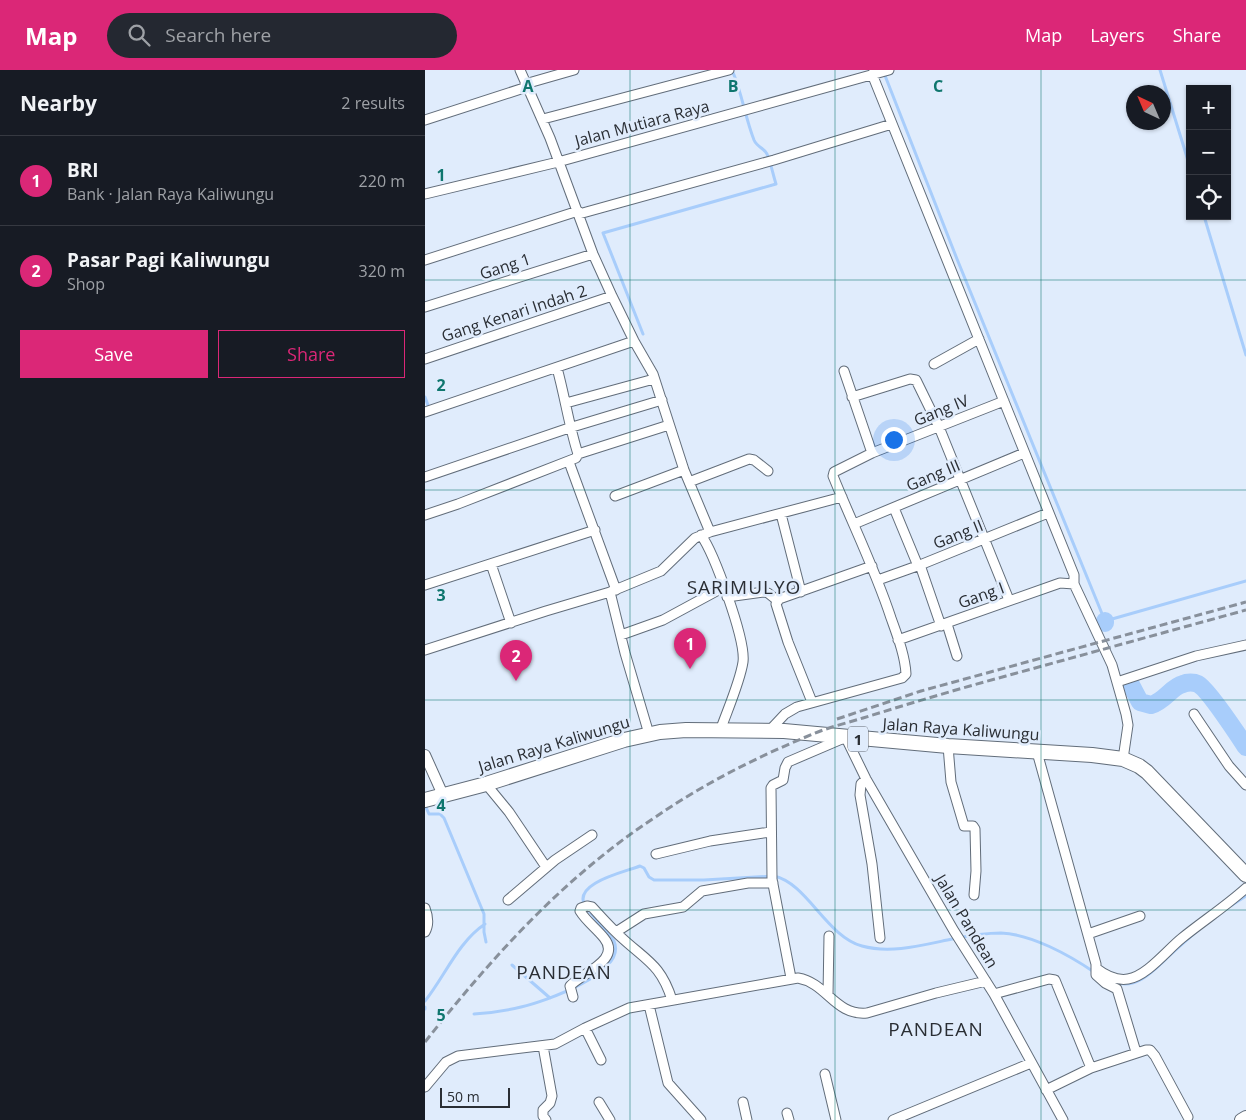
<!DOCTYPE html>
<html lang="en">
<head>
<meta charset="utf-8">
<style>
  body { margin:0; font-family:"Open Sans",sans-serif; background:#242831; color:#f1f3f6 }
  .controls { position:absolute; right:15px; top:15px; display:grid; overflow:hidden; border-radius:0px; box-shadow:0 1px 4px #0004 }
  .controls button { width:45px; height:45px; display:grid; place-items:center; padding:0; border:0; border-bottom:1px solid #363941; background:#171b24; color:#f1f3f6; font:25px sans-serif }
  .compass { position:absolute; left:701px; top:15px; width:45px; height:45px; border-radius:50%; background:#171b24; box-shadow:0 1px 4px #0004; rotate:316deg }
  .scale { position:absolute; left:15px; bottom:12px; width:70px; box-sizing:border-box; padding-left:5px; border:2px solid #2a2e34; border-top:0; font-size:14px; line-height:18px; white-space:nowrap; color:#2a2e34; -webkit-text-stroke:4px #e0ecfc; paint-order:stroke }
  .you { position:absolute; left:468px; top:369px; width:18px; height:18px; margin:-12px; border:4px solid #fff; border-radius:50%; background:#1a73e8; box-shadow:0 0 0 8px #1a73e833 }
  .badge { display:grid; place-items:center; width:32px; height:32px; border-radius:50%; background:#db2777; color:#fff; font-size:16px; font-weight:700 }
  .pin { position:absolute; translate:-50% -41px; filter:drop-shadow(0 1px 2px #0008) }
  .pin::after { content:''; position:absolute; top:26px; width:18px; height:15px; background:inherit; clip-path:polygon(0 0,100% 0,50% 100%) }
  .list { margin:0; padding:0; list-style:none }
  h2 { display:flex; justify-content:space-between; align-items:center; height:65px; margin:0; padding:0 20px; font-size:21px }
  h2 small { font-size:16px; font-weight:400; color:#9ea1a6 }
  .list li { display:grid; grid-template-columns:32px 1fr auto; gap:15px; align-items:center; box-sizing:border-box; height:90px; padding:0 20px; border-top:1px solid #363941 }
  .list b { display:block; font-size:19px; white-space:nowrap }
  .list p { margin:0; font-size:16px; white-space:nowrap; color:#9ea1a6 }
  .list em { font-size:16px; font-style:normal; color:#9ea1a6 }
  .actions { display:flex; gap:10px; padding:15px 20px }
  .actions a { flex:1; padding:11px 0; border:1px solid #db2777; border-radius:0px; text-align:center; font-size:18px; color:#db2777 }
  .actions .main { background:#db2777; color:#fff }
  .icon { flex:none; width:28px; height:28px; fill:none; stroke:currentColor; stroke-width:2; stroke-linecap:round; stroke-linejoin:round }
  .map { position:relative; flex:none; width:821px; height:1050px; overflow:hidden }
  header { display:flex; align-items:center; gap:30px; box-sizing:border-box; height:70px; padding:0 25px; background:#db2777; color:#fff }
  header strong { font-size:24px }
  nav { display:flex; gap:28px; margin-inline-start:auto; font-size:18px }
  .search { width:350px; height:45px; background:#242831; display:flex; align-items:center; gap:12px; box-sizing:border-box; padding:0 18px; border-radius:28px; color:#9ea1a6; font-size:19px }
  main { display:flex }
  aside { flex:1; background:#171b24 }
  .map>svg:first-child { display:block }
</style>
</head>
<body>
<header>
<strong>Map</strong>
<div class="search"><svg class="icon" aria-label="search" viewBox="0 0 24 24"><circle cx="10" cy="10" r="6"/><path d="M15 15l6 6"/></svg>Search here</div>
<nav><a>Map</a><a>Layers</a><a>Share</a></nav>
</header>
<main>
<aside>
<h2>Nearby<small>2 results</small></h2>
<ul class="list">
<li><span class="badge">1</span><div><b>BRI</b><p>Bank · Jalan Raya Kaliwungu</p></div><em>220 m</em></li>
<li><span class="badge">2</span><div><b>Pasar Pagi Kaliwungu</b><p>Shop</p></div><em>320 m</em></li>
</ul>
<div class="actions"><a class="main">Save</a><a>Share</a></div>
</aside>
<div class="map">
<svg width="821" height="1050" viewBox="0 0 821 1050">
  <rect width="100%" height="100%" fill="#e0ecfc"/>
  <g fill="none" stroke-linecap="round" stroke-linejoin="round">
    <path stroke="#a8cdfb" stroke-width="3" d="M 735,0 L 765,97
      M 459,3 L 532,189 L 680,551 L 821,511
      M 779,146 L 821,285
      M 218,264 L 178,163 L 351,114 C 348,105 346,93 342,84 C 339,78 332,77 329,70 C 320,47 317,23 307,0
      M 0,327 L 4,338 L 1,339
      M 0,735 L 4,744 L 15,744 L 19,748 L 59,844 L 59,862 L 61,872
      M 807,835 L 821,826
      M 87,895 L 125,928
      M 690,912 C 712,921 731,898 745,885 C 754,877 763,869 772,861
      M 0,931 C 20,906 33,872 60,854
      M 0,937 L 0,939
      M 49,944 C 65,943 80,941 96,937 C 118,932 203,903 189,871 L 160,836 C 147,813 200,802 215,796 L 219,798 L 224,807 L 229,810 L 279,810 L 349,806 C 382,813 401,866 437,876 C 466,884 498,875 527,869 C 542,866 560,863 576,863 C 606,864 644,885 669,902"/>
    <path stroke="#a8cdfb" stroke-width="18" d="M 680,551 L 680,553
      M 705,613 L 715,632 L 726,635 C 740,631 746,617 758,614 C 762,612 769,612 773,614 C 783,619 813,665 821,677"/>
    <defs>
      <path id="minor" d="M 95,0 L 125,68 L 168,184 L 187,226 L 209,271 L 228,304 L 259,400 L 285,462
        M 447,4 L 649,505 L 649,514 L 687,595 L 701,644 L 703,655 L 698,689
        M 100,14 L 149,0
        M 118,49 L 304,0
        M 0,50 L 102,17
        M 0,124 L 133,92 L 464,0
        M 154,144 L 349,90 L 467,54
        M 0,190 L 153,141
        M 0,237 L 168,184
        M 0,289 L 187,226
        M 509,294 L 554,269
        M 419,301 L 447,383
        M 427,327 L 485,309 L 491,310 L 514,357 L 584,530
        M 141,333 L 229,309
        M 0,342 L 209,271
        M 153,384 L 244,355
        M 144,392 L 191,520
        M 0,407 L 144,358 L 237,330
        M 264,412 L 324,389 L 329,390 L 343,401
        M 190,426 L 259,400
        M 469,438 L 493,496
        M 356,444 L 376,522
        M 0,445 L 33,434 L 151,388 L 153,384 C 144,356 140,327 132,298
        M 429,454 L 599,383
        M 276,465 C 289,483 321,570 318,592 C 315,612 302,641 295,661
        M 66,494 L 86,553
        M 495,495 L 516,556
        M 453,510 L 495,495 L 623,443
        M 0,515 L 170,460
        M 185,522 L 200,583 L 224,664
        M 302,527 L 339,522 L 343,523 L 353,531
        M 522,554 L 532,586
        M 196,565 L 238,550 L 299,517
        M 473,570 L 635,513 L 649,514
        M 0,580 L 121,541 L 185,522 L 236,501 L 270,468 L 285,462 L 417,427
        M 692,612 L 771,586 L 821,575
        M 387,632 L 363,572 L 351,534 L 354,529 L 447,496
        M 769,644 L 804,696 L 821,715
        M 344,661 L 360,644 L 372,637 L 477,608 L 481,604 C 480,585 472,565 466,548 C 450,499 427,453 408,406 L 409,402 L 447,383 L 579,331
        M 421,668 L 441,709 L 529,861 L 569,924 L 638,1050
        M 523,676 L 526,712 L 539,756 L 548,756 L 550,759 L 551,801 L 549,825
        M 612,682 L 671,894 L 671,905 L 680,913 L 692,919 L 711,982
        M 441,709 L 436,714 L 435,725 L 447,794 L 455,868
        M 61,714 L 84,742 L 121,797
        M 231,784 L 285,771 L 345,762
        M 83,830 L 130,790 L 167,765
        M 0,838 C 3,846 4,855 0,862
        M 191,862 L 219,844 L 258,837 L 277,821 L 323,813 L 348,813
        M 663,864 L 715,846
        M 671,898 C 680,905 691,911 703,909 C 722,906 742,880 757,868 C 778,851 801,836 821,818
        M 366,908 L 347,809 L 346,718 L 348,715 L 358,710 L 360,698 L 363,692 L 419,668
        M 569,924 L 624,909 L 630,910 L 666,998
        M 403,925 L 404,866
        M 148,927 L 145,916 C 157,903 197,890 179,868 C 171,858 161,851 155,841 L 156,838 L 162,836 L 167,837 C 177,848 187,859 197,868 C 222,891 236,895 247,930
        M 224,935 L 243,1013 L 276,1050
        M 160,958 L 176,990
        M 118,976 L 127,1026 L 125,1033 L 118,1040 L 118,1046 L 121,1050
        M 400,1004 L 411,1050
        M 0,1017 L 21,992 L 33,986 L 130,974 L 160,958 L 204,938 L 373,908 C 402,913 410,946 442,943 L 511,923 L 561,911
        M 621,1020 L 666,998 L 721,980 L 725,980 L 730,986 L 763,1047
        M 174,1032 L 185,1050
        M 318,1032 L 322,1050
        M 362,1043 L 364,1050
        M 468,1050 L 606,993"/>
      <path id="tertiary" d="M 0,685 L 18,725"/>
      <path id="secondary" d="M 816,1050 L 821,1047"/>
      <path id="primary" d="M 0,730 L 61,714 L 199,670 L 235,662 L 261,660 L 359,661 L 523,676 L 667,685 L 698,689 L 714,696 L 722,702 L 821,805"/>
    </defs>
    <use href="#minor" stroke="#626d7a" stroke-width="11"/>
    <use href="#tertiary" stroke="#626d7a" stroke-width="12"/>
    <use href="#secondary" stroke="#626d7a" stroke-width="14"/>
    <use href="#primary" stroke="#626d7a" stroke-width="16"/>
    <use href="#minor" stroke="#fff" stroke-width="9"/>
    <use href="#tertiary" stroke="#fff" stroke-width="10"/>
    <use href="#secondary" stroke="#fff" stroke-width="12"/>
    <use href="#primary" stroke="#fff" stroke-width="14"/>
    <path stroke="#88909b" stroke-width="3" stroke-dasharray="8 4" stroke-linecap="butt" d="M 412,649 L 496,621 L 821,532
      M 0,972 C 67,887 140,806 232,746 C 280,713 334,686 388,664 C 404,657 422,653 438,648 C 486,633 533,619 581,606 C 661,584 741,562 821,540"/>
  </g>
  <path fill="none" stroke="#0f766e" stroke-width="1" stroke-opacity="0.55" d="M 205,0 L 205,1050M 410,0 L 410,1050M 616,0 L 616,1050M 0,210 L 821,210M 0,420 L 821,420M 0,630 L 821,630M 0,840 L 821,840"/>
  <g text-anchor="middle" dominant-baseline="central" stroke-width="5" stroke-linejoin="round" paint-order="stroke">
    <rect fill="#e0ecfc" stroke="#616770" stroke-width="1" x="423" y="656.5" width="20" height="25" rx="4"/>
    <g font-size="15" font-weight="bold" fill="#2a2e34">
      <text x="433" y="669">1</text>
    </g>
    <g font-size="16" fill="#2a2e34" stroke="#e0ecfc">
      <text transform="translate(217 53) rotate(-15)">Jalan Mutiara Raya</text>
      <text transform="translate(80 196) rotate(-18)">Gang 1</text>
      <text transform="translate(89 243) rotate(-18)">Gang Kenari Indah 2</text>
      <text transform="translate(516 340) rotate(-22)">Gang IV</text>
      <text transform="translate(508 405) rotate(-23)">Gang III</text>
      <text transform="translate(533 464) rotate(-22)">Gang II</text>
      <text transform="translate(556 525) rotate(-20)">Gang I</text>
      <text transform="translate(536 659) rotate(4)">Jalan Raya Kaliwungu</text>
      <text transform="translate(129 674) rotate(-17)">Jalan Raya Kaliwungu</text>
      <text transform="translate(542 851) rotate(59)">Jalan Pandean</text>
    </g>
    <g font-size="19" letter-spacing="1" fill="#2a2e34" stroke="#e0ecfc">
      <text x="319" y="517">SARIMULYO</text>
      <text x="139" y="902">PANDEAN</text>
      <text x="511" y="959">PANDEAN</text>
    </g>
  </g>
  <g font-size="16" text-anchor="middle" font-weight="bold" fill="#0f766e" stroke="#e0ecfc" stroke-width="5" stroke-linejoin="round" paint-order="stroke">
    <text x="103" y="22">A</text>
    <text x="308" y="22">B</text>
    <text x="513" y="22">C</text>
    <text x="16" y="111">1</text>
    <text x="16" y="321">2</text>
    <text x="16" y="531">3</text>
    <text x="16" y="741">4</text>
    <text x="16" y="951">5</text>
  </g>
</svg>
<div class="controls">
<button>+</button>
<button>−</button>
<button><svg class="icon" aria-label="locate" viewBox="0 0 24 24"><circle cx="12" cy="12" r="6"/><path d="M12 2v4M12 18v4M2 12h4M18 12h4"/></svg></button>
</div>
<svg class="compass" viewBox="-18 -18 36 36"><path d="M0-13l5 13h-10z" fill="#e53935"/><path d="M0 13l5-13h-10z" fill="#9ea1a6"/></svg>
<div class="scale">50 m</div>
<div class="you"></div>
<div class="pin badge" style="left:265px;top:599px">1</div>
<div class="pin badge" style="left:91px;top:611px">2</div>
</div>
</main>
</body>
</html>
